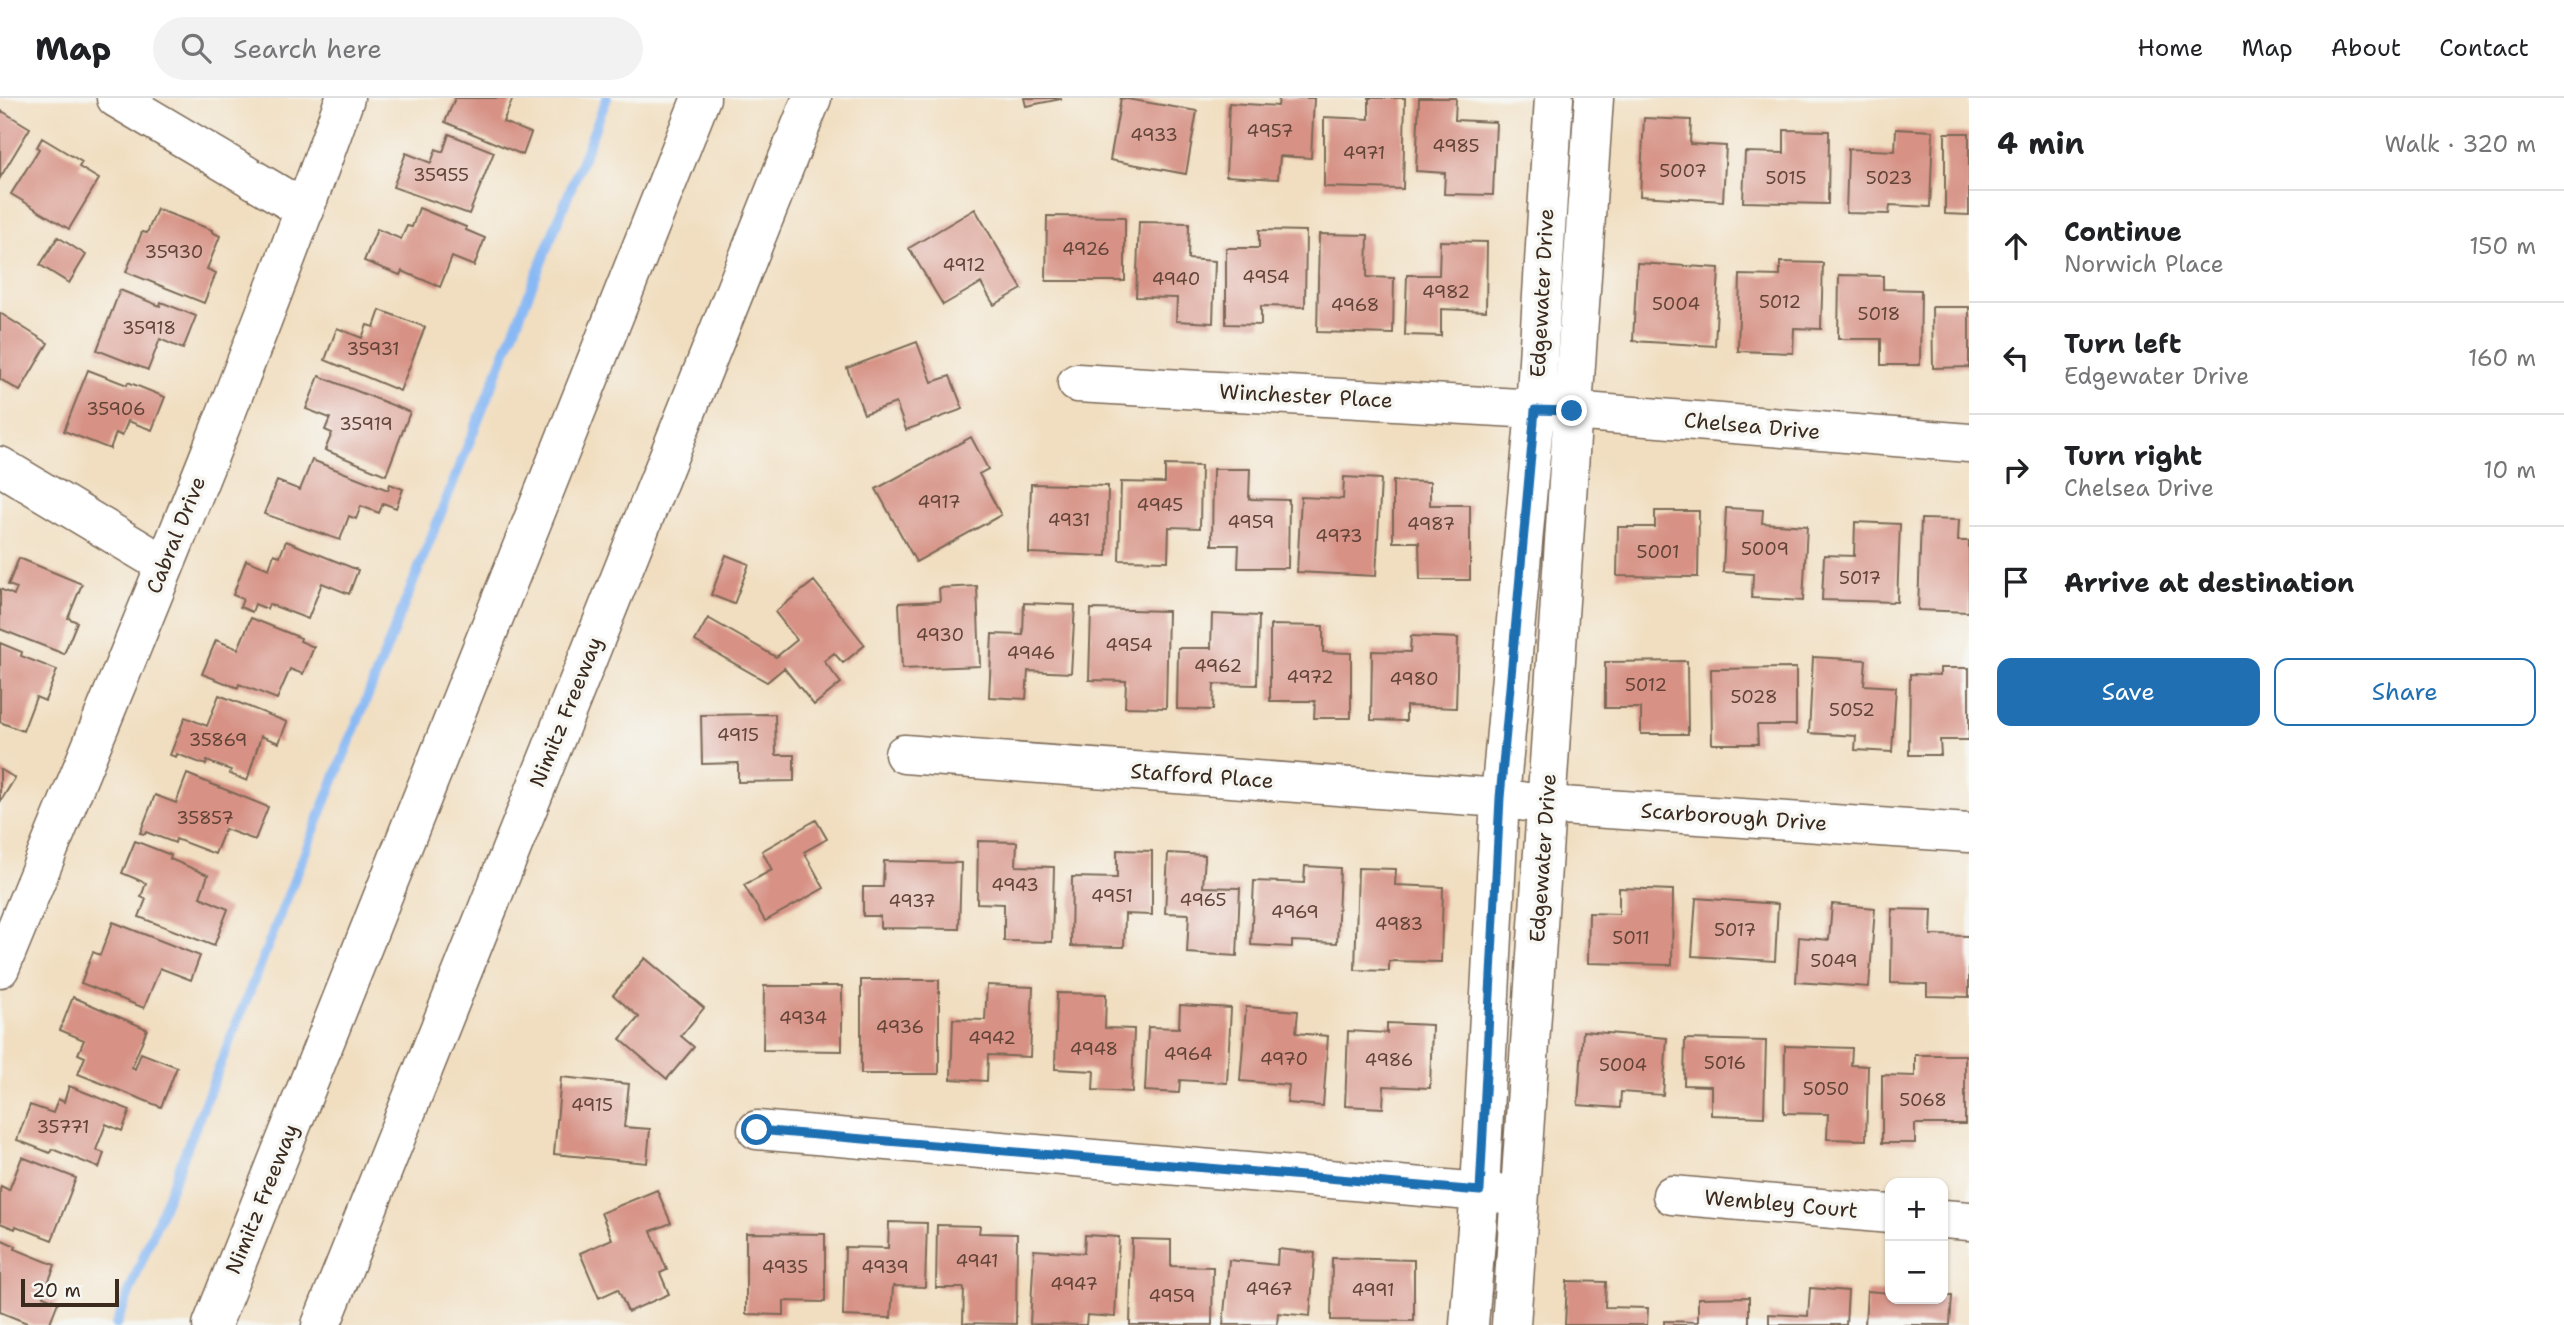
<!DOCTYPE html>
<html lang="en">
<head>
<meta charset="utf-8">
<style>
  body { margin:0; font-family:"Shantell Sans",sans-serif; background:#f2f2f2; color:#202124 }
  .controls { position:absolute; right:21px; bottom:21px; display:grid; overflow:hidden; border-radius:14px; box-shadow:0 2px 5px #0004 }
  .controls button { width:63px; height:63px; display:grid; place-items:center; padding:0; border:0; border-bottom:2px solid #e0e0e0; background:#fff; color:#202124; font:35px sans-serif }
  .scale { position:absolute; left:21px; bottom:18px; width:98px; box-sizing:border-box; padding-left:7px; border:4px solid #3b2a1e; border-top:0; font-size:19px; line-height:24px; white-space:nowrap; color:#3b2a1e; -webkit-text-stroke:5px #f6f6f2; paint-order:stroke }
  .stop { position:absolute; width:21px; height:21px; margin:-16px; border:5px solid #1f6fb2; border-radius:50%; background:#fff }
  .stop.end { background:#1f6fb2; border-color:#fff; box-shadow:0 2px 7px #0008 }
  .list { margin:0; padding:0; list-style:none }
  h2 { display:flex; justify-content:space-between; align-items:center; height:91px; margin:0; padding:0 28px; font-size:30px }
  h2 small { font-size:23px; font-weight:400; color:#757577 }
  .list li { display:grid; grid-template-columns:46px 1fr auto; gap:21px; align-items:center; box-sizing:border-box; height:112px; padding:0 28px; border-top:2px solid #e0e0e0 }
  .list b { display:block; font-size:26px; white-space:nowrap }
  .list p { margin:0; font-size:23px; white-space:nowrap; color:#757577 }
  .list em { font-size:23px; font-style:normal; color:#757577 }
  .actions { display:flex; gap:14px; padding:21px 28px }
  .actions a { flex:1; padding:16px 0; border:2px solid #1f6fb2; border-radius:14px; text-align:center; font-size:24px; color:#1f6fb2 }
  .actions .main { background:#1f6fb2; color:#fff }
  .icon { flex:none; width:38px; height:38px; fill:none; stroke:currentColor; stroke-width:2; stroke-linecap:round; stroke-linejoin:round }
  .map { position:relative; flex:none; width:1969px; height:1227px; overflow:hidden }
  header { display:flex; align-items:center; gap:42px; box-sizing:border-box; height:98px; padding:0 35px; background:#fff; border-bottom:2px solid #e0e0e0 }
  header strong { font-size:33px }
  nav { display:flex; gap:38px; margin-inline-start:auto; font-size:24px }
  .search { width:490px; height:63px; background:#f2f2f2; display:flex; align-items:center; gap:18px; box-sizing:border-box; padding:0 24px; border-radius:38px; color:#757577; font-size:26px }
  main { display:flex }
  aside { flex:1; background:#fff }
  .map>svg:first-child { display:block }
</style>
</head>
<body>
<header>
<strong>Map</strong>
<div class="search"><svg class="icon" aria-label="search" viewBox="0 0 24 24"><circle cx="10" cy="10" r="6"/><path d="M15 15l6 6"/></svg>Search here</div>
<nav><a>Home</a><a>Map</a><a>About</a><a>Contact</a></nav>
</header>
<main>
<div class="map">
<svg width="1969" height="1227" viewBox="0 0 1969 1227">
  <rect width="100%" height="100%" fill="#f6f6f2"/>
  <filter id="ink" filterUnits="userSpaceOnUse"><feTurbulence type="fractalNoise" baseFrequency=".0143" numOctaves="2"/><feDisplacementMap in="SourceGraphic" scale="14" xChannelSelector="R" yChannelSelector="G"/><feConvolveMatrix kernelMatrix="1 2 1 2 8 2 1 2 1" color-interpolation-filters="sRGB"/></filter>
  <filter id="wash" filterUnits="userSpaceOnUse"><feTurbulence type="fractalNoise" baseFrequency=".00686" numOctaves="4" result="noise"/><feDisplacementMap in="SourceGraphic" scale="28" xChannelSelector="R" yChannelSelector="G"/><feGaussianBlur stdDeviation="1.57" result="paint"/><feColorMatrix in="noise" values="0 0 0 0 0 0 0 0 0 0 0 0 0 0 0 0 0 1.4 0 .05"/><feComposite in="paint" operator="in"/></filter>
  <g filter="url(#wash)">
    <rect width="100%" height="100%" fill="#f1dec0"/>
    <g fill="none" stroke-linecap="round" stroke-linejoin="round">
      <path stroke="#89b9f4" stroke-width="10" d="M 116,1227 L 607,0"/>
    </g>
    <g id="blocks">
      <path fill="#d79285" d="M 455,0 L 513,0 L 503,24 L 531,35 L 523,57 L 445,24 Z
        M 1024,0 L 1061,0 L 1061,1 L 1026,8 Z
        M 1121,0 L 1197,13 L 1186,76 L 1110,62 Z
        M 1279,0 L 1314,0 L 1311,60 L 1280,58 L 1278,81 L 1226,78 L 1229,5 L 1278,8 Z
        M 1369,0 L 1405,0 L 1403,91 L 1324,89 L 1324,19 L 1369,21 Z
        M 1419,0 L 1456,0 L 1455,22 L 1496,24 L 1493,97 L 1444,96 L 1445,75 L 1416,73 Z
        M 2,13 L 30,30 L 0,80 L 0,16 Z
        M 1644,20 L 1691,22 L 1690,46 L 1726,48 L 1723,103 L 1640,98 Z
        M 1896,31 L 1933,33 L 1930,109 L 1890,107 L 1889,116 L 1846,115 L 1848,51 L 1895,53 Z
        M 1784,32 L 1829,33 L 1828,106 L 1743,104 L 1745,54 L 1784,55 Z
        M 1945,35 L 1969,35 L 1969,117 L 1945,116 Z
        M 449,36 L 494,54 L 469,116 L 393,89 L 406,55 L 431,65 L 436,51 L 443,54 Z
        M 42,40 L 82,64 L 79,69 L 99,81 L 69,131 L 11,96 L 39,51 L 37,49 Z
        M 419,110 L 466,129 L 466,132 L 485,140 L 474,168 L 452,159 L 440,189 L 402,173 L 400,177 L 364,163 L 377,131 L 401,141 L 407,128 L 412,129 Z
        M 157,111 L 212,132 L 212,134 L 220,138 L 207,171 L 216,175 L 204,205 L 126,174 L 142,134 L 147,135 Z
        M 975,111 L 1022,191 L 994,207 L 981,185 L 943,207 L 909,150 Z
        M 1047,118 L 1125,119 L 1125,183 L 1046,183 Z
        M 1139,124 L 1189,125 L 1188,161 L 1215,163 L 1213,225 L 1176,223 L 1177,200 L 1136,199 Z
        M 1259,132 L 1306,133 L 1305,209 L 1261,208 L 1261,227 L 1226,226 L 1226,150 L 1259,150 Z
        M 1319,136 L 1368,137 L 1367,179 L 1394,180 L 1393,236 L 1317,234 Z
        M 58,139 L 86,157 L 69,185 L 40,167 Z
        M 1440,143 L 1487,144 L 1486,213 L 1441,211 L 1441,238 L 1405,237 L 1407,177 L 1439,177 Z
        M 1780,164 L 1823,165 L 1821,231 L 1794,230 L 1793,255 L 1738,253 L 1740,177 L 1780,178 Z
        M 1637,165 L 1719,170 L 1715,248 L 1633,243 Z
        M 1839,177 L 1883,178 L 1883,191 L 1921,192 L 1920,267 L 1881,267 L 1881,241 L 1838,241 Z
        M 120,192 L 160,208 L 161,204 L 196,218 L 183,251 L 160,241 L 148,272 L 97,252 Z
        M 1932,209 L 1969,209 L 1969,269 L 1933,270 Z
        M 380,212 L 425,229 L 400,293 L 325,262 L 337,230 L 362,240 L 367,227 L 374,229 Z
        M 0,215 L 48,245 L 20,293 L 0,281 Z
        M 917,244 L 932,284 L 950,278 L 963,311 L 906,332 L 896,305 L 864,316 L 847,270 Z
        M 88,272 L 127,287 L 128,284 L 165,299 L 152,332 L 128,323 L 122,338 L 116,335 L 110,351 L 64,333 Z
        M 319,278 L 410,314 L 386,377 L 325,352 L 332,335 L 325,332 L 330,320 L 306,311 Z
        M 971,339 L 988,371 L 979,376 L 1001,417 L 916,464 L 876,391 Z
        M 312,362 L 388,392 L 390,386 L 403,391 L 396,410 L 383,405 L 379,415 L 361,408 L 356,421 L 349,418 L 340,442 L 264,416 L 277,383 L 300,392 Z
        M 1165,367 L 1201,368 L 1200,430 L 1169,429 L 1168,463 L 1119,462 L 1121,384 L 1165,385 Z
        M 1213,371 L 1250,371 L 1249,401 L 1289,402 L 1288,470 L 1238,470 L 1239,447 L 1212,447 Z
        M 1344,379 L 1381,381 L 1376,478 L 1297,474 L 1301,399 L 1343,401 Z
        M 1393,383 L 1430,384 L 1430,407 L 1470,407 L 1470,482 L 1420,482 L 1419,444 L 1393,444 Z
        M 1031,386 L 1108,388 L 1107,458 L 1029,455 Z
        M 1726,410 L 1763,412 L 1762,425 L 1807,428 L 1803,503 L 1752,500 L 1753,476 L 1723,474 Z
        M 1655,413 L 1699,413 L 1698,479 L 1617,478 L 1618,429 L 1655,429 Z
        M 1921,421 L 1959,422 L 1958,443 L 1969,443 L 1969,514 L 1918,512 Z
        M 1855,424 L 1900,426 L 1897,504 L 1822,502 L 1824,457 L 1854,458 Z
        M 286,443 L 358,472 L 349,496 L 322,485 L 308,521 L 269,506 L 267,511 L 255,506 L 252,514 L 240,509 L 243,501 L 233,497 L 246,462 L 269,471 L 274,456 L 280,458 Z
        M 726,457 L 749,466 L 734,506 L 711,497 Z
        M 19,460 L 82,486 L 68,520 L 77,524 L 64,556 L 0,531 L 0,491 L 14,497 L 17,490 L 8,487 Z
        M 814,483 L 865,547 L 843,565 L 834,555 L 824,563 L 841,585 L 814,607 L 784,570 L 767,584 L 695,543 L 708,520 L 776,559 L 797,542 L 775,514 Z
        M 977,488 L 980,568 L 902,571 L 899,505 L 940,503 L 939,490 Z
        M 1024,505 L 1075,507 L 1071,575 L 1028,573 L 1026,601 L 989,599 L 992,536 L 1023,537 Z
        M 1091,511 L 1168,513 L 1166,610 L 1125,609 L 1126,583 L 1089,582 Z
        M 1212,516 L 1259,518 L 1257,587 L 1214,586 L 1213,612 L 1177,611 L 1178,550 L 1211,550 Z
        M 251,520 L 301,540 L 300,543 L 314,549 L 303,576 L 290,571 L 277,601 L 239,586 L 238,590 L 202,576 L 216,542 L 238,551 Z
        M 1270,527 L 1323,528 L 1323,554 L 1351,555 L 1351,620 L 1314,620 L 1315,603 L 1270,603 Z
        M 1411,538 L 1458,540 L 1456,610 L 1406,608 L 1406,623 L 1371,622 L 1372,553 L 1410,554 Z
        M 0,545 L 22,554 L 21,558 L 57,572 L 45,603 L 36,599 L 23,633 L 0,624 Z
        M 1813,559 L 1866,562 L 1864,587 L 1896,589 L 1892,654 L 1855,652 L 1856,638 L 1809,635 Z
        M 1687,563 L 1688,636 L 1641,636 L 1641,610 L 1605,610 L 1605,564 Z
        M 1796,570 L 1796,627 L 1757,627 L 1758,646 L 1712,646 L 1711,571 Z
        M 1940,570 L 1969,570 L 1969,642 L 1940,642 L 1941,657 L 1909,657 L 1910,576 L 1940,577 Z
        M 219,597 L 287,624 L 279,645 L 261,638 L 247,683 L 230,676 L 231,672 L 207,663 L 206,667 L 177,656 L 176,659 L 170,657 L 185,619 L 207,628 Z
        M 775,616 L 776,657 L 794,657 L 794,683 L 738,684 L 738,665 L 702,666 L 701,617 Z
        M 0,671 L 15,680 L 0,704 Z
        M 187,676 L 268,709 L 255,742 L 225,731 L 215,756 L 176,741 L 175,745 L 146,734 L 145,736 L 140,735 L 155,697 L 176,705 Z
        M 816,722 L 827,741 L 804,754 L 824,790 L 765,823 L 744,787 L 772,772 L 762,753 Z
        M 135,743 L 171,757 L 170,761 L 208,777 L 200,799 L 228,811 L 214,848 L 139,819 L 146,801 L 141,799 L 146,785 L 122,775 Z
        M 978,743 L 1017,744 L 1016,768 L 1054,769 L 1052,844 L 1004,843 L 1004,806 L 977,805 Z
        M 1117,752 L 1152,753 L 1152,817 L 1125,816 L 1124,849 L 1071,848 L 1072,779 L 1117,780 Z
        M 1168,755 L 1205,757 L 1203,789 L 1240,790 L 1237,858 L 1187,855 L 1189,816 L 1165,815 Z
        M 884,763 L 961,765 L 959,831 L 880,830 L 880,818 L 863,818 L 863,789 L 883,789 Z
        M 1305,768 L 1340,770 L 1337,845 L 1292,843 L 1292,849 L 1251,847 L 1254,783 L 1304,785 Z
        M 1358,770 L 1396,771 L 1395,787 L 1443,789 L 1441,864 L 1389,863 L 1389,873 L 1355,872 Z
        M 1619,790 L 1673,792 L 1672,867 L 1588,865 L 1589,815 L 1619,816 Z
        M 1696,800 L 1778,806 L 1775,863 L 1692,858 Z
        M 1832,806 L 1875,810 L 1869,889 L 1796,884 L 1799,839 L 1829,842 Z
        M 1892,811 L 1932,812 L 1931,837 L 1969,838 L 1969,899 L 1927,898 L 1927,886 L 1891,885 Z
        M 113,824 L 200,858 L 191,882 L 160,870 L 144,910 L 81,885 L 93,854 L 100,857 Z
        M 645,860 L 704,910 L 681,938 L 694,949 L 667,981 L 620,941 L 639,919 L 613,897 Z
        M 861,882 L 939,882 L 939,976 L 861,976 Z
        M 987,887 L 1033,889 L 1030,959 L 988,957 L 987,983 L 951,981 L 953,921 L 985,922 Z
        M 764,888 L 842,888 L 842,953 L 763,952 Z
        M 1057,895 L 1106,896 L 1105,930 L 1134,931 L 1132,994 L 1093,992 L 1094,973 L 1055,971 Z
        M 73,899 L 147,931 L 132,969 L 135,971 L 141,955 L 177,969 L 161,1009 L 78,976 L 85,959 L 78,956 L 84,942 L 60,932 Z
        M 1180,907 L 1231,910 L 1227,985 L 1180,982 L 1179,995 L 1145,993 L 1148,929 L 1179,930 Z
        M 1246,909 L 1298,913 L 1296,935 L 1328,938 L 1323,1008 L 1287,1005 L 1289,987 L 1240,983 Z
        M 1387,925 L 1432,927 L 1430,990 L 1384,988 L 1383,1010 L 1345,1008 L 1348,933 L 1387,935 Z
        M 1583,933 L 1667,940 L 1663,997 L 1621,994 L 1620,1010 L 1578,1007 Z
        M 1685,941 L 1766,943 L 1764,1019 L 1711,1017 L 1711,988 L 1684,987 Z
        M 1785,948 L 1852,950 L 1851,967 L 1868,968 L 1866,1042 L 1827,1041 L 1828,1016 L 1784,1015 Z
        M 1915,957 L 1965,957 L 1965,1026 L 1915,1026 L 1915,1045 L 1882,1045 L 1882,977 L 1915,978 Z
        M 561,979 L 629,986 L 624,1029 L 650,1031 L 647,1065 L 554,1056 Z
        M 69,988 L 130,1012 L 122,1033 L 106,1026 L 96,1052 L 104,1055 L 99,1070 L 52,1051 L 50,1055 L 17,1042 L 30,1007 L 53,1015 L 58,1001 L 64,1004 Z
        M 22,1059 L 76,1080 L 52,1142 L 16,1128 L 15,1131 L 0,1125 L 0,1092 L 1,1088 L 9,1092 Z
        M 657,1092 L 671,1125 L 651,1133 L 667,1172 L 660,1175 L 669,1196 L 628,1214 L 618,1191 L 599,1200 L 580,1155 L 612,1141 L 601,1115 Z
        M 889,1124 L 927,1125 L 925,1189 L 893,1188 L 891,1220 L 843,1218 L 845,1149 L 888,1150 Z
        M 937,1127 L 980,1128 L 979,1135 L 1017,1136 L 1016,1226 L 963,1225 L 964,1190 L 936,1190 Z
        M 746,1135 L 825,1136 L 825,1204 L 784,1203 L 784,1217 L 746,1216 Z
        M 1085,1137 L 1119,1139 L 1115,1219 L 1087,1217 L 1086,1227 L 1030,1226 L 1034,1152 L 1084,1155 Z
        M 0,1141 L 16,1148 L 15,1151 L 55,1167 L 43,1198 L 58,1204 L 49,1227 L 32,1227 L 0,1214 Z
        M 1132,1141 L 1171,1142 L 1171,1168 L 1213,1169 L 1212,1227 L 1130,1227 Z
        M 1278,1151 L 1315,1155 L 1310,1218 L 1278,1215 L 1277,1227 L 1223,1227 L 1229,1162 L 1277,1167 Z
        M 1332,1160 L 1414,1162 L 1414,1223 L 1331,1222 Z
        M 1567,1183 L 1606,1184 L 1605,1209 L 1648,1210 L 1647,1227 L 1565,1227 Z
        M 1810,1190 L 1848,1193 L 1846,1227 L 1769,1227 L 1769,1216 L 1808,1218 Z
        M 1867,1193 L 1890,1195 L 1890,1201 L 1943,1201 L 1943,1198 L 1952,1198 L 1950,1227 L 1865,1227 Z
        M 1749,1199 L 1749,1227 L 1664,1227 L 1664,1223 L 1698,1224 L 1698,1200 Z"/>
    </g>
  </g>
  <g filter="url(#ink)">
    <use href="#blocks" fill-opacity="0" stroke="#7b6957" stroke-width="2"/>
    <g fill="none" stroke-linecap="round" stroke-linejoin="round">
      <defs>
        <path id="minor" d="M 116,0 L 305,112
          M 1077,285 L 1572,313 L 1969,345
          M 0,368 L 165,467
          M 904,656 L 1500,700 L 1547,707 L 1969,735
          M 0,870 C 118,582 240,294 345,0
          M 757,1032 L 1505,1096
          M 1672,1097 L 1890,1116
          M 1943,1121 L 1969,1123
          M 1469,1227 L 1480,1093 L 1500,700 L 1535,312 L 1554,0
          M 1511,1227 L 1594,0"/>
        <path id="highway" d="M 212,1227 L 701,0
          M 321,1227 L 812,0"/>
      </defs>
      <use href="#minor" stroke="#7b6957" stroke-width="41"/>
      <use href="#highway" stroke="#7b6957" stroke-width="41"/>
      <use href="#minor" stroke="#fff" stroke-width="38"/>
      <use href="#highway" stroke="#fff" stroke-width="38"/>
    </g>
  </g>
  <g fill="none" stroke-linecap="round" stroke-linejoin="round" filter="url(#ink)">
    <path stroke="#1f6fb2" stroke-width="9" d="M 757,1032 L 1480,1093 L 1500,700 L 1535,312 L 1572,313"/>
  </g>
  <g text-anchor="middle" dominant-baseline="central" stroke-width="7" stroke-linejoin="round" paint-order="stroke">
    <g font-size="18" fill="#624438">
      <text x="1270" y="33">4957</text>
      <text x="1154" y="37">4933</text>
      <text x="1456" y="48">4985</text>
      <text x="1364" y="55">4971</text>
      <text x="1683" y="73">5007</text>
      <text x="441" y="77">35955</text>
      <text x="1786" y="80">5015</text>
      <text x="1889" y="80">5023</text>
      <text x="1086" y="151">4926</text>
      <text x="174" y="154">35930</text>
      <text x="964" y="167">4912</text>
      <text x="1266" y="179">4954</text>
      <text x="1176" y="181">4940</text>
      <text x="1446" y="194">4982</text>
      <text x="1780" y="204">5012</text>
      <text x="1676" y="206">5004</text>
      <text x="1355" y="207">4968</text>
      <text x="1879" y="216">5018</text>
      <text x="149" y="230">35918</text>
      <text x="373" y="251">35931</text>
      <text x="116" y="311">35906</text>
      <text x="366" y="326">35919</text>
      <text x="939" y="404">4917</text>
      <text x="1160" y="407">4945</text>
      <text x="1069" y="422">4931</text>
      <text x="1251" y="424">4959</text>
      <text x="1431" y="426">4987</text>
      <text x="1339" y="438">4973</text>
      <text x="1765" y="451">5009</text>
      <text x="1658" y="454">5001</text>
      <text x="1860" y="480">5017</text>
      <text x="940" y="537">4930</text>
      <text x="1129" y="547">4954</text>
      <text x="1031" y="555">4946</text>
      <text x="1218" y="568">4962</text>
      <text x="1310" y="579">4972</text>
      <text x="1414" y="581">4980</text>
      <text x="1646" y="587">5012</text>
      <text x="1754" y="599">5028</text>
      <text x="1852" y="612">5052</text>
      <text x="738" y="637">4915</text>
      <text x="218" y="642">35869</text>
      <text x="205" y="720">35857</text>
      <text x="1015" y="787">4943</text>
      <text x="1112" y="798">4951</text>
      <text x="1203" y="802">4965</text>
      <text x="912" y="803">4937</text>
      <text x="1295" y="814">4969</text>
      <text x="1399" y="826">4983</text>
      <text x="1735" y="832">5017</text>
      <text x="1631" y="840">5011</text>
      <text x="1834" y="863">5049</text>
      <text x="803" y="920">4934</text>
      <text x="900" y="929">4936</text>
      <text x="992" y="940">4942</text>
      <text x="1094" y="951">4948</text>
      <text x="1188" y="956">4964</text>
      <text x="1284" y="961">4970</text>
      <text x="1389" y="962">4986</text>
      <text x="1725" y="965">5016</text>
      <text x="1623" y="967">5004</text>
      <text x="1826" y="991">5050</text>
      <text x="1923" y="1002">5068</text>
      <text x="592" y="1007">4915</text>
      <text x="63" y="1029">35771</text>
      <text x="977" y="1163">4941</text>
      <text x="785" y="1169">4935</text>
      <text x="885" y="1169">4939</text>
      <text x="1074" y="1186">4947</text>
      <text x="1269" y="1191">4967</text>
      <text x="1373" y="1192">4991</text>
      <text x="1172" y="1198">4959</text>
    </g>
    <g font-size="21" fill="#3b2a1e" stroke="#f6f6f2">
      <text transform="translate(1542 195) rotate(-87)">Edgewater Drive</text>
      <text transform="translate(1306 298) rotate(3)">Winchester Place</text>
      <text transform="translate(1752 328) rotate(5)">Chelsea Drive</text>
      <text transform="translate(176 437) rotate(-68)">Cabral Drive</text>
      <text transform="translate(566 614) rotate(-68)">Nimitz Freeway</text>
      <text transform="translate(1202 678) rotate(4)">Stafford Place</text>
      <text transform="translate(1734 719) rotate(4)">Scarborough Drive</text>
      <text transform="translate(1543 760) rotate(-86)">Edgewater Drive</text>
      <text transform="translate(262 1101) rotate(-68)">Nimitz Freeway</text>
      <text transform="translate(1781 1106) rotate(5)">Wembley Court</text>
    </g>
  </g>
</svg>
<div class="controls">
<button>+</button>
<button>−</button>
</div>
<div class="scale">20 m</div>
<div class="stop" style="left:757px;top:1032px"></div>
<div class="stop end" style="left:1572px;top:313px"></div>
</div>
<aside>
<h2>4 min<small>Walk · 320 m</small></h2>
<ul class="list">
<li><svg class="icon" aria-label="ahead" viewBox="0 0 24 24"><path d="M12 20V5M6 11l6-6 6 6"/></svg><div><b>Continue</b><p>Norwich Place</p></div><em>150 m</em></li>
<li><svg class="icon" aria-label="left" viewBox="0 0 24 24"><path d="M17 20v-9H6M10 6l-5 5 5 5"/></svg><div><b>Turn left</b><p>Edgewater Drive</p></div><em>160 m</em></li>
<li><svg class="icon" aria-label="right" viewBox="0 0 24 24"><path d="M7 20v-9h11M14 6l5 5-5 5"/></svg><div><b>Turn right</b><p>Chelsea Drive</p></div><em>10 m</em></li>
<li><svg class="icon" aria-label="arrive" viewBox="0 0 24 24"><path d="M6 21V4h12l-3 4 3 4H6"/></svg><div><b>Arrive at destination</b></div></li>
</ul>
<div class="actions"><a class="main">Save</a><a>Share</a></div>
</aside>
</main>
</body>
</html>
